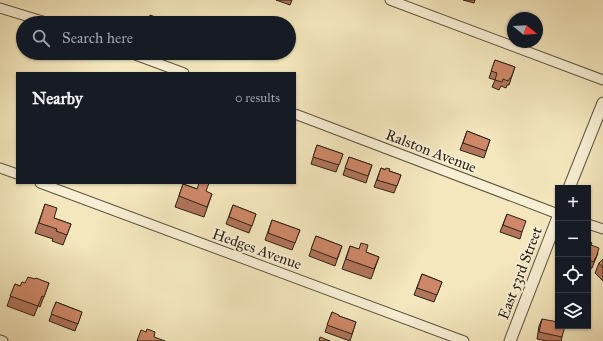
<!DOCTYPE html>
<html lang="en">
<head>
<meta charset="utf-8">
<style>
  body { margin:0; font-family:"IM FELL Great Primer",serif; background:#20242c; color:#f1f3f6 }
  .controls { position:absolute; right:12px; bottom:12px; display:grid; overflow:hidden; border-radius:0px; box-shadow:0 1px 3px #0004 }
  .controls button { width:36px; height:36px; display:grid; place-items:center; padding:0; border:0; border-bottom:1px solid #363941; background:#171b24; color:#f1f3f6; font:20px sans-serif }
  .compass { position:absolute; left:507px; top:12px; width:36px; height:36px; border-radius:50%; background:#171b24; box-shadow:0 1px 3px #0004; rotate:108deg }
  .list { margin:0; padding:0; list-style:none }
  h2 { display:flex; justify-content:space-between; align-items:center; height:52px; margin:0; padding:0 16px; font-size:17px }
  h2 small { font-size:13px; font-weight:400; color:#9ea1a6 }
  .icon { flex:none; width:22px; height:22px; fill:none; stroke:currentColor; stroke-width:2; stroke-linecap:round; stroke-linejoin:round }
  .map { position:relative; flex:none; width:603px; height:341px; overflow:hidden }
  .search { position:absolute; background:#171b24; box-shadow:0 1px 3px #0004; left:16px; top:16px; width:280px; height:44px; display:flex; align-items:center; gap:10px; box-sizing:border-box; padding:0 14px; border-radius:22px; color:#9ea1a6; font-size:15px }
  .panel { position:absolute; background:#171b24; box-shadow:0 1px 3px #0004; left:16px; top:72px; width:280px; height:112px; border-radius:0px }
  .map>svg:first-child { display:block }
</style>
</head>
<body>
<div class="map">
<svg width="603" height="341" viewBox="0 0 603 341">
  <rect width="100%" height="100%" fill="#f4e7bd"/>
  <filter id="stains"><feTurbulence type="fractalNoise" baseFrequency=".005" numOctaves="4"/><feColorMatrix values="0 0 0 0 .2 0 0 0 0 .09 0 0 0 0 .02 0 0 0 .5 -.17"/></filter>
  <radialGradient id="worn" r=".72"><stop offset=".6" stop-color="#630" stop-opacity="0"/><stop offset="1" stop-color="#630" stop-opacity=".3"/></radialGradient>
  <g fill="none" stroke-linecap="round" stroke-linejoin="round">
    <defs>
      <path id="minor" d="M 390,0 L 603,80
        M 0,8 L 49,23
        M 130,53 L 184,73
        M 295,114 L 558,214
        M 0,168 L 17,174
        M 40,183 L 464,341
        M 588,224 L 603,229
        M 0,340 L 3,341"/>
      <path id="tertiary" d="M 569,188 L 603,103
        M 510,341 L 558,217"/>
    </defs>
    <use href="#minor" stroke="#5d5240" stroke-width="11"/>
    <use href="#tertiary" stroke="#5d5240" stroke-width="13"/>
    <use href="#minor" stroke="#f8efd4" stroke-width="9"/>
    <use href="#tertiary" stroke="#f8efd4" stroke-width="11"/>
  </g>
  <path fill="#b1755a" stroke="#2b2117" d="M 276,0 L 292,0 L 290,5 Z
    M 463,0 L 475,0 L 474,3 Z
    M 495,60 L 515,67 L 509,85 L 507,85 L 506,88 L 501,86 L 499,90 L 492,87 L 495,80 L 489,78 Z
    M 467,131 L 490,140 L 484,158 L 460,150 Z
    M 317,145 L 343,154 L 336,172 L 311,164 Z
    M 349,157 L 372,165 L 366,183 L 343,175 Z
    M 381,168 L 401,175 L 394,193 L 374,187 Z
    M 183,184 L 212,194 L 204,217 L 175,207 Z
    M 45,204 L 54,218 L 71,224 L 63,245 L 52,241 L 53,239 L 35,233 Z
    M 233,205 L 256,214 L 249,233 L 226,224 Z
    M 507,214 L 522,232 L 520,239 L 500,232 Z
    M 272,220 L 300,230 L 292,250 L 265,240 Z
    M 316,236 L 342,246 L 335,266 L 309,256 Z
    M 588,241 L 598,253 L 592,268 L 591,268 L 590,272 L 588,271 Z
    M 350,246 L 379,257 L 371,279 L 342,269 Z
    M 603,259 L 603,281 L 595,273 L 599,263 Z
    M 422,274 L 442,282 L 434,302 L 414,295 Z
    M 35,279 L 49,283 L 40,307 L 38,306 L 34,316 L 7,306 L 15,284 L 20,286 Z
    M 56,302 L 82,312 L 75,331 L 49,321 Z
    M 332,312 L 339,316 L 356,322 L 350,341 L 325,332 Z
    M 542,319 L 562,337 L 561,341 L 547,341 L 537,339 L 539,326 Z"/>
  <path fill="#ce8869" stroke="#2b2117" d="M 150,15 L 173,23 L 147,23 Z
    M 495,60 L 515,67 L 511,78 L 510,78 L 508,81 L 503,79 L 502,82 L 495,80 L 497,73 L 491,71 Z
    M 467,131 L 490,140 L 486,151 L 463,143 Z
    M 317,145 L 343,154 L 339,165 L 313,157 Z
    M 349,157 L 372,165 L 368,176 L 345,168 Z
    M 381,168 L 385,170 L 386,168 L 390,169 L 389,171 L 401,175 L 397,186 L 377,180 Z
    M 199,183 L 209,183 L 206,191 L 212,194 L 207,207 L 179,196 L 183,184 L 197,189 Z
    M 45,204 L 57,208 L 54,218 L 71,224 L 67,235 L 56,231 L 57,229 L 39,223 Z
    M 233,205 L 256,214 L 252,226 L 229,217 Z
    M 507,214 L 526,221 L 522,232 L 503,225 Z
    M 272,220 L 300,230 L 295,243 L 268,233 Z
    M 316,236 L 342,246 L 337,259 L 311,249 Z
    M 588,241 L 592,243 L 591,245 L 599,248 L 596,258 L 595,258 L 594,262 L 588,260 Z
    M 361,243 L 368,245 L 366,252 L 379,257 L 374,269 L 346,259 L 350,246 L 359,249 Z
    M 603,259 L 603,268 L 599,263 Z
    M 422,274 L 442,282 L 437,295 L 417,288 Z
    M 28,277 L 35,279 L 36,278 L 49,283 L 44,297 L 42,296 L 38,306 L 10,296 L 15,284 L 20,286 L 22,282 L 25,283 Z
    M 56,302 L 82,312 L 78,324 L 51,314 Z
    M 332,312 L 339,315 L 339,316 L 356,322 L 352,334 L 327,325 Z
    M 542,319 L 558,322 L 558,326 L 565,326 L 562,337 L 539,332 Z
    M 147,329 L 155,332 L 154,337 L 165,341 L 137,341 L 141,330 L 146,332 Z
    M 320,337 L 330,341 L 319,341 Z"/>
  <g text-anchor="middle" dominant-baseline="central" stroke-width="4" stroke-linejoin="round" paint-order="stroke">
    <g font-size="15" fill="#2b2117" stroke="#f8efd4">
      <text transform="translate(431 151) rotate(21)">Ralston Avenue</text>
      <text transform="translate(257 249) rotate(20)">Hedges Avenue</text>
      <text transform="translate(520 273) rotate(-69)">East 53rd Street</text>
    </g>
  </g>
  <rect width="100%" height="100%" filter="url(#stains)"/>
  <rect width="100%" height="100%" fill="url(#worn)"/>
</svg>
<div class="controls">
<button>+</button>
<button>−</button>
<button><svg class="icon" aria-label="locate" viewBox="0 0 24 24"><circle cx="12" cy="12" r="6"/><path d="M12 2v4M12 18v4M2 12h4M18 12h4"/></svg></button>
<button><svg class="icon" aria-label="layers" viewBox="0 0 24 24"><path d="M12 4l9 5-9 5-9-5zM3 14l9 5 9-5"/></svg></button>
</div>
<svg class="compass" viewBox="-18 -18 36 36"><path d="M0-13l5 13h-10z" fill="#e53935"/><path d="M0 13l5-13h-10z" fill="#9ea1a6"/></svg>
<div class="search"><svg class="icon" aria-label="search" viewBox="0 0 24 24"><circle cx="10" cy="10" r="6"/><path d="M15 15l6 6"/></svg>Search here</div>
<section class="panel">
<h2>Nearby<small>0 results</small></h2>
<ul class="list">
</ul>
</section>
</div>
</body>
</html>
